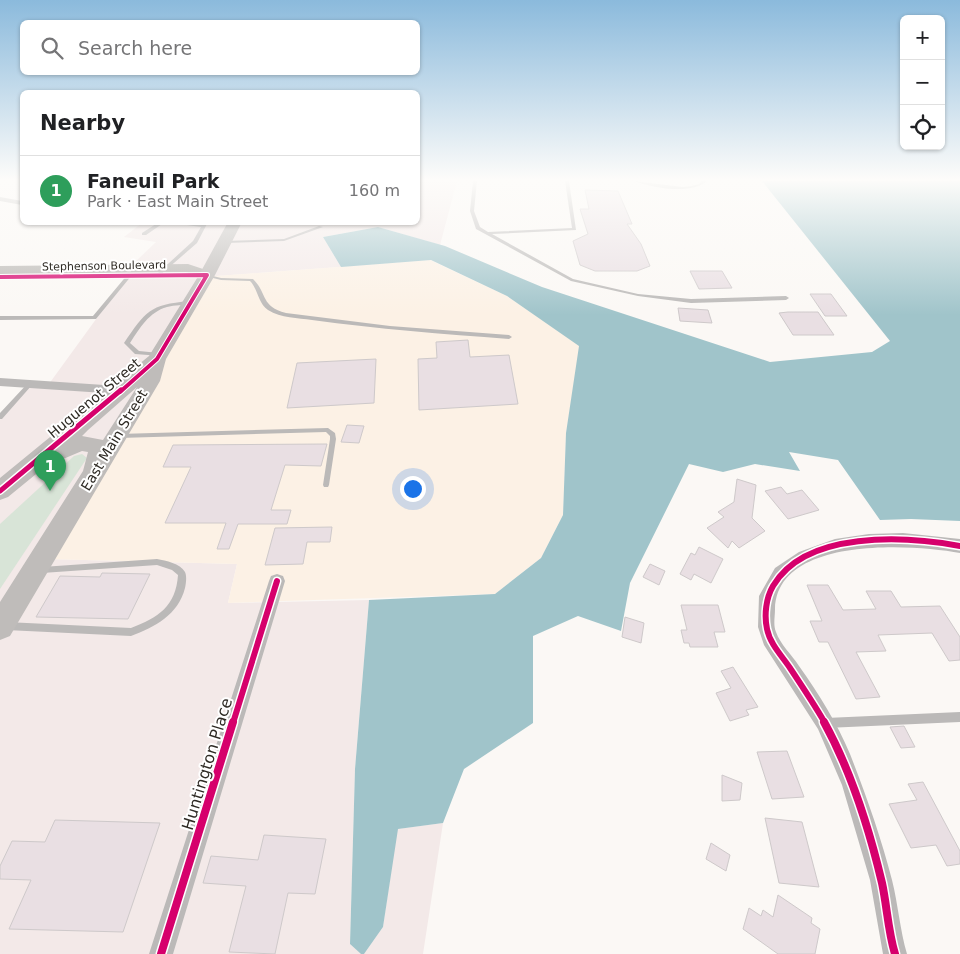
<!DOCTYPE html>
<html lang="en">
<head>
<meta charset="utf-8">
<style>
  body { margin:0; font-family:"DejaVu Sans",sans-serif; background:#f6f6f6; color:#202124 }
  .controls { position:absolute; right:15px; top:15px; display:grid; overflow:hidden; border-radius:8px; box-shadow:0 1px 4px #0004 }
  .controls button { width:45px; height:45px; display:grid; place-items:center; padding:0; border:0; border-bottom:1px solid #e0e0e0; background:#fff; color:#202124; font:25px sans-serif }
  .you { position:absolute; left:412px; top:488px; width:18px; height:18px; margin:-12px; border:4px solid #fff; border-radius:50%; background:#1a73e8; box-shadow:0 0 0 8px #1a73e833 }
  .badge { display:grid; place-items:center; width:32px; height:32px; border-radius:50%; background:#76736e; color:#fff; font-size:16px; font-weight:700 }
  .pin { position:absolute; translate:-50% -41px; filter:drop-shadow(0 1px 2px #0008) }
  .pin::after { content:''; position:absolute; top:26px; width:18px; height:15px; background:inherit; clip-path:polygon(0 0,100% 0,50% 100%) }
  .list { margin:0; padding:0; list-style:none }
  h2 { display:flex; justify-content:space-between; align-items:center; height:65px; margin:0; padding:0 20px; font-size:21px }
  h2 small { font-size:16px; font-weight:400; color:#757577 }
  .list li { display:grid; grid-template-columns:32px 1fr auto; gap:15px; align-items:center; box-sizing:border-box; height:70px; padding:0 20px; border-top:1px solid #e0e0e0 }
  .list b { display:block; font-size:19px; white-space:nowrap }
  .list p { margin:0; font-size:16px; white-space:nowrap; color:#757577 }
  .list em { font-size:16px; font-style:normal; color:#757577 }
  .icon { flex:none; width:28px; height:28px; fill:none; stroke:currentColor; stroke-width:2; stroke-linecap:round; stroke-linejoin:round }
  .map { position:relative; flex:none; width:960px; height:954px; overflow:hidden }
  .search { position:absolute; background:#fff; box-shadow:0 1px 4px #0004; left:20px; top:20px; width:400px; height:55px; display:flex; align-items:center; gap:12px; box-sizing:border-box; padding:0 18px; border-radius:8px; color:#757577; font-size:19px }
  .panel { position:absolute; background:#fff; box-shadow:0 1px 4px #0004; left:20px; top:90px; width:400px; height:135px; border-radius:8px }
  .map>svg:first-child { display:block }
</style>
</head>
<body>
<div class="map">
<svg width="960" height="954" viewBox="0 0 960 954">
  <rect width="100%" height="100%" fill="#fbf8f5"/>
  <path fill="#f3e9e8" d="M 418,181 L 457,181 L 440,245 L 378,227 L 323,237 L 341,267 L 203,277 L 47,559 L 237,564 L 228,603 L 369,600 L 355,769 L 350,944 L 361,954 L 0,954 L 0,417 L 28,387 L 46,388 L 123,282 L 132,265 L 156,242 L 124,237 L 142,223 L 418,222 Z
    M 443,823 L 423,954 L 364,954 L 383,927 L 397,829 Z"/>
  <path fill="#fcf1e5" d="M 430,260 L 507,296 L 580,346 L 566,433 L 563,515 L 541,558 L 495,594 L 228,603 L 237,564 L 46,559 L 203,277 Z"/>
  <path fill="#d8e4d7" d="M 82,454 L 87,458 L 0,589 L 0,524 L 74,456 Z"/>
  <path fill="#a0c4ca" d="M 762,181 L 960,181 L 960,521 L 911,519 L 880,520 L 838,460 L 789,452 L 800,471 L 755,464 L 723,472 L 689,464 L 630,583 L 621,631 L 578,616 L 533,636 L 533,723 L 464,769 L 443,823 L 398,829 L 383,927 L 364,954 L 361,954 L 350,944 L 355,769 L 369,600 L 495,594 L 541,558 L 563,515 L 566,433 L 579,346 L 507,296 L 431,260 L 341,267 L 323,237 L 378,227 L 445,246 L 542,287 L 770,362 L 872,352 L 890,341 Z"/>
  <path fill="#e9dfe3" stroke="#cec9ca" d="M 585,190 L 618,191 L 632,224 L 627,224 L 641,244 L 650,266 L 637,271 L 595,271 L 580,265 L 573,241 L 588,234 L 580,209 L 589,209 Z
    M 690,271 L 722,271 L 732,288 L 699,289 Z
    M 810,294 L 831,294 L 847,316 L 825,316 Z
    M 678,308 L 708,310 L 712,323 L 680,321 Z
    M 788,312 L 818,312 L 834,335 L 793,335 L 779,313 Z
    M 468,340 L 470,357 L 509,355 L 518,404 L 419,410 L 418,359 L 437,358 L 436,342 Z
    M 376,359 L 374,403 L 287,408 L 297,363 Z
    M 347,425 L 364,426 L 359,443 L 341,442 Z
    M 327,444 L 321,466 L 285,465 L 271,510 L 291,510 L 287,524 L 238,524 L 229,549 L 217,549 L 226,523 L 165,523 L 191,467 L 163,467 L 173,445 Z
    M 737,479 L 756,485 L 752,518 L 765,531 L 739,548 L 732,541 L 728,548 L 707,528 L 724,517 L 718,512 L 734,502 Z
    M 781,487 L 787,494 L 802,490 L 819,510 L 788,519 L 765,491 Z
    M 332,527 L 330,542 L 307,542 L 303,564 L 265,565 L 275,528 Z
    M 699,547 L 723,559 L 711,583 L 694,574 L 691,580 L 680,574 L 691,553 L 695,555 Z
    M 650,564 L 665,571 L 659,585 L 643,577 Z
    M 102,573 L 150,574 L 128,619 L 36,617 L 60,576 L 100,577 Z
    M 807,585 L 828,585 L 843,610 L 876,609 L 866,591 L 891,591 L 901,607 L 940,606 L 960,637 L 960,660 L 949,661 L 932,633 L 878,635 L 886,651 L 856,652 L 880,697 L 856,699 L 828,642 L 819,642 L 810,621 L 822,621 Z
    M 681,605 L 718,605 L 725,632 L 714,632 L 718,647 L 690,647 L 689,643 L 684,643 L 681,630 L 687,630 Z
    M 625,617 L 644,623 L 641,643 L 622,637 Z
    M 733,667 L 758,707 L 746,710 L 749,715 L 730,721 L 716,693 L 731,688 L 721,671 Z
    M 904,726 L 915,747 L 901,748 L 890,727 Z
    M 787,751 L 804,797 L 772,799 L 757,752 Z
    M 722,775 L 742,783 L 740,800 L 722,801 Z
    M 923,782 L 960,851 L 960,864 L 947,866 L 936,845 L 911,848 L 889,804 L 917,800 L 908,784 Z
    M 765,818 L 802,822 L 819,887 L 779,883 Z
    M 55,820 L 160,823 L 123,932 L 9,929 L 31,880 L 0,879 L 0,866 L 12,841 L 45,842 Z
    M 264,835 L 326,839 L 315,894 L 288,893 L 275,954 L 229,952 L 246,886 L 203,883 L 211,856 L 258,860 Z
    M 711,843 L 730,855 L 726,871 L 706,859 Z
    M 778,895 L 812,918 L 811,923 L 820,929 L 815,954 L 778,954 L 743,929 L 749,908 L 761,916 L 763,910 L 773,917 Z"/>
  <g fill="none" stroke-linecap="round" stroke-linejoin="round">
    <path fill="#bbb9b8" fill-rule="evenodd" d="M 473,181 L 477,181 L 474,211 L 480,227 L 488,232 L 572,228 L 565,181 L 569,181 L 576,230 L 492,234 L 573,279 L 638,294 L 691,299 L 786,296 L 789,298 L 786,300 L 691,303 L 638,296 L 571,281 L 476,229 L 470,211 Z
      M 634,181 L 683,187 L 692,186 L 699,184 L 702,181 L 707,181 C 691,195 652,188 634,181 Z
      M 159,222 L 165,222 L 146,235 L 142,235 L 142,233 Z
      M 165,222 L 183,222 L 202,225 L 204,222 L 208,222 L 197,243 L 159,276 L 157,276 L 157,274 L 193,241 L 201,227 Z
      M 319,226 L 323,227 L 284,241 L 225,243 L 223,242 L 225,241 L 284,239 Z
      M 128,274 L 132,275 L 96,319 L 0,320 L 0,316 L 93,316 Z
      M 205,274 L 221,278 L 253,279 C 268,294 260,306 286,313 L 390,326 L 509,335 L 512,337 L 509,339 C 443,334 378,329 312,320 C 298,318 281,318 268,310 C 258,303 258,289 250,281 L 221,280 L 205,276 Z
      M 189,301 L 192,303 L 191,304 C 183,305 175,305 167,307 C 149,312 140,328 130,343 L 139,351 L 159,353 L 161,354 L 161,356 L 135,354 L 124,343 C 146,311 149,305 189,301 Z
      M 30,382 L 33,384 L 32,385 L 2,419 L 0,419 L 0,413 L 28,383 Z
      M 328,428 L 335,433 L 336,439 L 329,485 L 328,487 L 324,487 L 323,485 L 330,439 L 330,436 L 326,432 L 119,438 L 116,436 L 119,434 Z
      M 157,559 C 166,561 180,563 185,572 C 187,576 186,584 185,588 C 178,615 155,627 131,636 L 6,630 L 3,629 L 2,626 L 3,623 L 6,622 L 131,628 C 158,618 176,606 178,575 L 172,570 L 157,565 L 42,573 L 39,572 L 38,570 L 39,568 L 42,567 Z
      M 960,712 L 960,722 L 826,728 L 823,726 L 821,723 L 823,720 L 826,718 Z"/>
    <path fill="#bbb9b8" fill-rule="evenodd" d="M 0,197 L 22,201 L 22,205 L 0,201 Z
      M 0,378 L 119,386 L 125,390 L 119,394 L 0,386 Z
      M 903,533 L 960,539 L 960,553 C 911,544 777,536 775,609 C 775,617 773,625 776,632 C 780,644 792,655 799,666 C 819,694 837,723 850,754 C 866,795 881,837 892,880 C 898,904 900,930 907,954 L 883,954 L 870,880 L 842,785 L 818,729 L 764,645 L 758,627 L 759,596 L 775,568 L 799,552 L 835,539 L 869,534 Z
      M 277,574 L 283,576 L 285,581 L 173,954 L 149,954 L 269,581 L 271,576 Z"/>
    <path fill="#bbb8b5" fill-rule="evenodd" d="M 188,264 L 212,272 L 214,275 L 207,279 L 186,272 L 0,274 L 0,266 Z"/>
    <path fill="#bfbcba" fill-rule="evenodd" d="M 228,222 L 242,222 L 215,275 L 166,359 L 160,381 L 10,636 L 0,640 L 0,602 L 83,471 L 88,452 L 82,451 L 56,462 L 52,461 L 8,497 L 0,500 L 0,478 L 149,356 L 199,275 ZM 137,387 L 103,440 L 82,436 L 88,430 Z"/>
    <defs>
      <path id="cycleway-far3" d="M 0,277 L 207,275 L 157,359 L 120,392"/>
      <path id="cycleway-far2" d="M 0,491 L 121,390"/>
      <path id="cycleway-far1" d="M 233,723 L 277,581
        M 825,723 C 814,704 802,686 790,668 C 782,656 770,644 767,629 C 764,615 766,598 773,586 C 806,530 905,536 960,546"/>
      <path id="cycleway" d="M 824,722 C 851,771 869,828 882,883 C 887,906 888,931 895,954
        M 161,954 L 233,722"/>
    </defs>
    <use href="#cycleway-far3" stroke="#fff" stroke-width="6"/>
    <use href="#cycleway-far2" stroke="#fff" stroke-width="8"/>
    <use href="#cycleway-far1" stroke="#fff" stroke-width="9"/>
    <use href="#cycleway" stroke="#fff" stroke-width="11"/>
    <use href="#cycleway-far3" stroke="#d6006c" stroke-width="4"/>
    <use href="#cycleway-far2" stroke="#d6006c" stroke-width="5"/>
    <use href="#cycleway-far1" stroke="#d6006c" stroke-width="6"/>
    <use href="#cycleway" stroke="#d6006c" stroke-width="8"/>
  </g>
  <linearGradient id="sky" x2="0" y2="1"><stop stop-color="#8bbadc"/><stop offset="0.57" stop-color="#fdfcfa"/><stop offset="1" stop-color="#fdfcfa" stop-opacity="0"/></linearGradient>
  <rect width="960" height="315" fill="url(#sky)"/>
  <g text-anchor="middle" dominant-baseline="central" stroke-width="4" stroke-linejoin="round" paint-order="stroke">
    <g font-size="11" fill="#2f2b25" stroke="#fff">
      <text transform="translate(104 266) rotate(-1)">Stephenson Boulevard</text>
    </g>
    <g font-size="14" fill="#2f2b25" stroke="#fff">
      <text transform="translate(94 398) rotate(-40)">Huguenot Street</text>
      <text transform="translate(114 440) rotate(-59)">East Main Street</text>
    </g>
    <g font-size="16" fill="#2f2b25" stroke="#fff">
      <text transform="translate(207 764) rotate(-73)">Huntington Place</text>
    </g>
  </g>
</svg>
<div class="controls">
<button>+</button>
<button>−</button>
<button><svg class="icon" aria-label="locate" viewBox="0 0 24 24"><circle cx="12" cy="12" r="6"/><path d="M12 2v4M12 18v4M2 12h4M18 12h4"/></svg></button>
</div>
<div class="you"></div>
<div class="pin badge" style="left:50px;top:491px;background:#2e9e5b">1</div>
<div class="search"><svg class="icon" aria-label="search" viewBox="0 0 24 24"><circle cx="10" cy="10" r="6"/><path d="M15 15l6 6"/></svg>Search here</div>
<section class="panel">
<h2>Nearby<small></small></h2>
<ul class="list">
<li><span class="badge" style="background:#2e9e5b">1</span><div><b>Faneuil Park</b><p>Park · East Main Street</p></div><em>160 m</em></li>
</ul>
</section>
</div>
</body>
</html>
